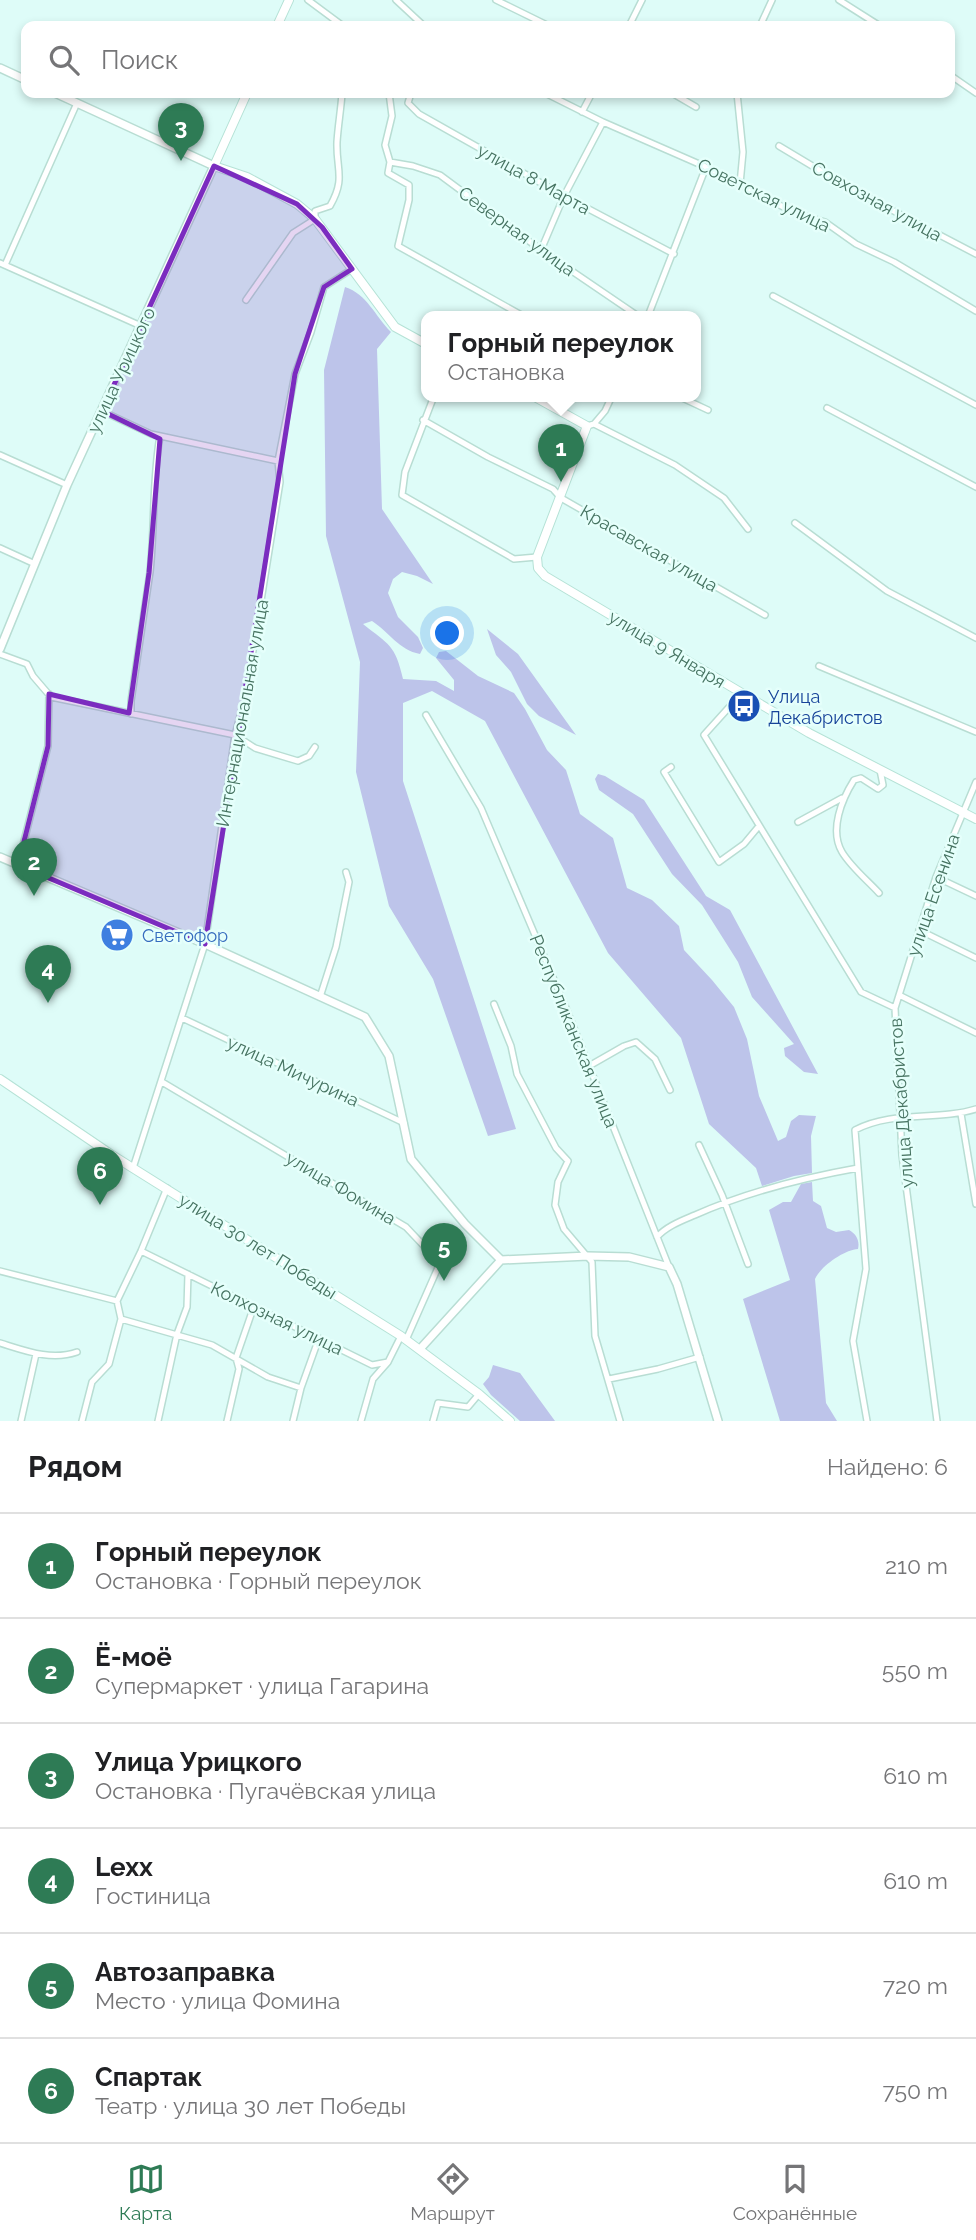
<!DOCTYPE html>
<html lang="ru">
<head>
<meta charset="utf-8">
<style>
  body { margin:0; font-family:Raleway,sans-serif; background:#f2f2f2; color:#202124 }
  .you { position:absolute; left:448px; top:634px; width:24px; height:24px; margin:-18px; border:5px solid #fff; border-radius:50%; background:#1a73e8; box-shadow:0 0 0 10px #1a73e833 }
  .badge { display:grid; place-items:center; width:46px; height:46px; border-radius:50%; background:#2e7b55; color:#fff; font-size:23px; font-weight:700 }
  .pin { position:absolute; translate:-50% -58px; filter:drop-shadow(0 2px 4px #0008) }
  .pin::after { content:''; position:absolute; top:37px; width:24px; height:21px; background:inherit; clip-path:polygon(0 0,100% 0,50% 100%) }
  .popup { position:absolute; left:421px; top:311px; width:280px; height:91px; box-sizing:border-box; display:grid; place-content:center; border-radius:14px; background:#fff; filter:drop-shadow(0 2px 5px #0005); font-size:23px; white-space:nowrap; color:#757577 }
  .popup b { font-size:26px; color:#202124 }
  .popup::after { content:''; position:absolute; left:50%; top:100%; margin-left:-14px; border:14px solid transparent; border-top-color:#fff }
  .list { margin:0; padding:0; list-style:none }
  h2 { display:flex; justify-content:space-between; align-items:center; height:91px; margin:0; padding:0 28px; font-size:30px }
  h2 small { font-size:23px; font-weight:400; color:#757577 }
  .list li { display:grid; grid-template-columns:46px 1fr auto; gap:21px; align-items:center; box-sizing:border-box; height:105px; padding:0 28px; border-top:2px solid #e0e0e0 }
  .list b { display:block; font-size:26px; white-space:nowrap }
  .list p { margin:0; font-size:23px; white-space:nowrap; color:#757577 }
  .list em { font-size:23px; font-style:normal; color:#757577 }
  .icon { flex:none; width:38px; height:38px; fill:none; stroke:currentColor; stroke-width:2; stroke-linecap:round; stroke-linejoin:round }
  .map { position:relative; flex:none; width:976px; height:1421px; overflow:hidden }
  .search { position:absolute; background:#fff; box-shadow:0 4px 10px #0003; left:21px; right:21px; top:21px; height:77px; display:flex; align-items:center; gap:18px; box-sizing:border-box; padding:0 24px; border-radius:14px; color:#757577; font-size:26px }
  .sheet { height:721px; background:#fff }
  nav { display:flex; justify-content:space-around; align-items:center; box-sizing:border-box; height:98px; border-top:2px solid #e0e0e0; background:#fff; font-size:19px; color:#757577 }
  nav a { display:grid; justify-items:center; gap:4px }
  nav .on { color:#2e7b55 }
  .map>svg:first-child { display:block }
</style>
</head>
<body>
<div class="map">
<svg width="976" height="1421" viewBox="0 0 976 1421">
  <rect width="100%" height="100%" fill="#defcf8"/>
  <path fill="#bdc4ea" d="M 345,287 C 367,294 375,316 391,332 L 377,349 L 382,509 L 433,584 L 417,576 L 402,572 L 393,579 L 388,593 L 398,617 L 418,637 L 423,648 L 420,654 C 399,650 389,632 372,621 L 363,624 C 389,645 395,644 403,679 L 436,681 L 454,691 L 454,680 L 436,658 L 439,652 L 446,651 L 478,676 L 514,693 L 525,709 L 547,750 L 566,770 L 580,814 L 613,838 L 627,888 L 652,900 L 679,926 L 684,950 L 712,980 L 734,1007 L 747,1039 L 759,1096 L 778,1141 L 786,1137 L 791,1121 L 799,1115 L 816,1116 L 811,1136 L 812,1173 L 794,1176 L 762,1186 L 756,1168 L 709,1124 L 681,1038 L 608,953 L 485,721 L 432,691 L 403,703 L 403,781 L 516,1129 L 488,1136 L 433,979 L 389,906 L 356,772 L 360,662 L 326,536 L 324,370 Z
    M 487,629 L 518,654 L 576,735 L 539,716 L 527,704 L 511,672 L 496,655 Z
    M 598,774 L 605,776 L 644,800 L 706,896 L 730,910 L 818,1074 L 804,1072 L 785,1056 L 784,1048 L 794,1044 L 752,997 L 738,962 L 702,905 L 672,874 L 633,814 L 599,790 L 595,779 Z
    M 812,1182 L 813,1201 L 821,1206 L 827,1228 L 836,1232 L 849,1230 C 856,1234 860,1240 858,1249 C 844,1250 821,1266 815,1279 L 826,1403 L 837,1421 L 780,1421 L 743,1299 L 790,1280 L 769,1210 L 783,1202 L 791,1202 L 801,1184 Z
    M 493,1365 L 520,1373 L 555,1421 L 520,1421 L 491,1395 L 483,1384 L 489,1377 Z"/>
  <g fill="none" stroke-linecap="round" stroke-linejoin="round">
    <defs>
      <path id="minor" d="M 308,0 L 343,26
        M 396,0 L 424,26
        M 496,0 L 549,26
        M 839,0 L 880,26
        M 364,25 L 364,26
        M 629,26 L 642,0
        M 760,26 L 772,0
        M 950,75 L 976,93
        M 389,93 L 392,116 L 385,145 L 390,162 L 388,173 L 409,185 L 409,200 L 398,246 L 523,316
        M 411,93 L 408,103 L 419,114 L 564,196 L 674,254
        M 545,93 L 603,122 L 706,167 L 795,213 L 825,222 L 856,244 L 894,262 L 976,311
        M 672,93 L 696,107
        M 737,93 L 743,152 L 740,184
        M 582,112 L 592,93
        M 779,146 L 844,185 L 976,254
        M 390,162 L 413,166 L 440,175 L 541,250 L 638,316
        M 541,250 L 564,196 L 603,122
        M 0,263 L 141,326
        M 5,265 L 77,103
        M 773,296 L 976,405
        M 246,300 L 293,233 L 315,219 L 315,211 L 330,206 C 346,178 336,170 337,142 C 338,126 341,109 342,93
        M 648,316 L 706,167
        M 434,396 L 405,472 L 402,495 L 514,559 L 537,557
        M 678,396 L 708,410
        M 827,408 L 976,487
        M 102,411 L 151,434 L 278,461
        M 423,420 L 488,457 L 553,489 L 561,498 L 765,615
        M 594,424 L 605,411 L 612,396
        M 587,426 L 594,424 L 675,465 L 724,498 L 748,529
        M 0,455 L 67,485
        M 795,523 L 887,591 L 976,638
        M 0,548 L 35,564
        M 0,654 L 27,664 L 33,676 L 51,697 L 235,735 L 255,748 L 298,761 L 309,756 L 315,747
        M 819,666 L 976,732
        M 741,694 L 704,735 L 861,992 L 895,1008
        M 131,714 L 131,701 C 137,658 144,615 150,572 C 155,526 152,481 160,436
        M 426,715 L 481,808 L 566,1008 L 669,1267
        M 671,767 L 664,772 L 719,862 L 744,844 L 759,826
        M 798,822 L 842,798
        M 18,865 L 48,746 L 49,694
        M 936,877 L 976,896
        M 879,893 C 867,880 851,867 842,852 C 829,830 842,799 854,780 L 861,778 L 878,789 L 883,785 L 880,770
        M 919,930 L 976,958
        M 899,995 L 976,1033
        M 320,997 L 336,947 L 349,882 L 346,872
        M 494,1004 L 511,1046 L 517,1074 L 556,1148 L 568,1161 L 558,1182 L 555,1205 L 564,1229 L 592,1262 L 595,1336 L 620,1421
        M 182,1018 L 404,1123
        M 589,1066 L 624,1046 L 636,1042 L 655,1059 L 670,1090
        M 162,1082 L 406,1227 L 440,1263 L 406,1340
        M 961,1114 L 976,1204
        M 699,1145 L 722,1195 L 748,1264
        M 133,1168 L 205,944 L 235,735 L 246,694 L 280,482 L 278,461 L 295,374 L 311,332 L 324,287 L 352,269
        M 657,1237 C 667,1226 681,1221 695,1215 C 747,1192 802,1178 858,1168
        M 141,1251 L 372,1365 L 388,1362 L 401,1336
        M 0,1271 L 117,1301
        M 121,1319 L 212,1345 L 268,1377 L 301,1388
        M 0,1343 C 26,1351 51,1361 77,1352
        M 609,1379 L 658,1369 L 700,1357
        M 21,1421 L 36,1354
        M 82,1421 L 92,1382 L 109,1364 L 121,1319 L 117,1301 L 141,1251 L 167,1188
        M 158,1421 L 177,1334 L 187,1307 L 188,1274
        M 227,1421 L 239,1369 L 236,1358 L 254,1306
        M 293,1421 L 301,1388 L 319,1338
        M 361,1421 L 373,1379 L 388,1362
        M 433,1421 L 438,1403 L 468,1407 L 479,1394
        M 867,1421 L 853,1341 L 866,1269 L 855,1130 C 893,1110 937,1121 976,1109
        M 937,1421 L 902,1155 L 895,1008 L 936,877 L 976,782"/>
      <path id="tertiary" d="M 0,68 L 26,80
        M 0,649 L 67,485 L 214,166 L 55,93
        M 0,857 L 205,944 L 365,1017 L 389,1056 L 411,1159 L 465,1224 L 501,1260 L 588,1256 L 629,1257 L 669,1267 L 677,1284 L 718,1421
        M 420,1349 L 501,1260"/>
      <path id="secondary" d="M 277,26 L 289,0
        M 247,93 L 214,166 L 247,177 L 297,204 L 315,219 L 395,327 L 426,344
        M 533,396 L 587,426 L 537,557 L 538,568 L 545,576 L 809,733 L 976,819
        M 0,1079 L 112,1155 L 401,1336 L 479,1394 L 510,1421"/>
    </defs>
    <use href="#minor" stroke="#b8ddd3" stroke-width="8"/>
    <use href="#tertiary" stroke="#b8ddd3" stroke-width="10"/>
    <use href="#secondary" stroke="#b5e2d6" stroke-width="10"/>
    <use href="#minor" stroke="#fff" stroke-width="5"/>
    <use href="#tertiary" stroke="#fff" stroke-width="7"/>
    <use href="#secondary" stroke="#fff" stroke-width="8"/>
  </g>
  <path fill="#7b2cbf" fill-opacity="0.2" stroke="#7b2cbf" stroke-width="5" stroke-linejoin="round" d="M 214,166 L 297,204 L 322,227 L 352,269 L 324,287 L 295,374 L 205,944 L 18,865 L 48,746 L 49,694 L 129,713 L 149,573 L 160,439 L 102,411 Z"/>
  <defs>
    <symbol id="bus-disc" viewBox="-11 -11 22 22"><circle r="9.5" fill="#1a4fb4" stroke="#e5fffb"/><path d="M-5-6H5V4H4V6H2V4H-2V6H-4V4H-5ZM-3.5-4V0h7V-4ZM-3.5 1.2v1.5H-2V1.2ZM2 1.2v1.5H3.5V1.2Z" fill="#fff"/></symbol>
    <symbol id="supermarket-disc" viewBox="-11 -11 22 22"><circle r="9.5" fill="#3f7fe0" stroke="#e5fffb"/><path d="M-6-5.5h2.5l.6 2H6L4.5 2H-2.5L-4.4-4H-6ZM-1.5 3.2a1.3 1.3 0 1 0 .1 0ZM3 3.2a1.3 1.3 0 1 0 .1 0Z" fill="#fff"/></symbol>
  </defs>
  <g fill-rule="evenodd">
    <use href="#bus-disc" x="725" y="687" width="38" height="38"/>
    <use href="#supermarket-disc" x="98" y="916" width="38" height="38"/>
  </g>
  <g text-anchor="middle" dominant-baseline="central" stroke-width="5" stroke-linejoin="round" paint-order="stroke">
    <g font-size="18" fill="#467361" stroke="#e5fffb">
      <text transform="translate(534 179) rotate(29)">улица 8 Марта</text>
      <text transform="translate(764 195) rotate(26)">Советская улица</text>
      <text transform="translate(877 201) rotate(29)">Совхозная улица</text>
      <text transform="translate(517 231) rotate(36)">Северная улица</text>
      <text transform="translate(121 370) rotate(-65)">улица Урицкого</text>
      <text transform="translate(649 548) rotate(30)">Красавская улица</text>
      <text transform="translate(667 649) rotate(31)">улица 9 Января</text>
      <text transform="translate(242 713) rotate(-80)">Интернациональная улица</text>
      <text transform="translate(933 895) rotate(-71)">улица Есенина</text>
      <text transform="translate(574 1031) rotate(68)">Республиканская улица</text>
      <text transform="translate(293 1071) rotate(25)">улица Мичурина</text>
      <text transform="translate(901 1103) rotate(-94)">улица Декабристов</text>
      <text transform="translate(341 1188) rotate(31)">улица Фомина</text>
      <text transform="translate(258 1246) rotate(32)">улица 30 лет Победы</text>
      <text transform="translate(277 1318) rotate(26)">Колхозная улица</text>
    </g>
    <g font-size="18" fill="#164399" stroke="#e5fffb" text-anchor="start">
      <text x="768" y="696">Улица<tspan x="768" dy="21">Декабристов</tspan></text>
    </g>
    <g font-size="18" fill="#366cbe" stroke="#e5fffb" text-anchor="start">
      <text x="142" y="935">Светофор</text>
    </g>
  </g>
</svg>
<div class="you"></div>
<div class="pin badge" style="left:561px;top:482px">1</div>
<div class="popup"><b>Горный переулок</b>Остановка</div>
<div class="pin badge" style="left:34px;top:896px">2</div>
<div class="pin badge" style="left:181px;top:161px">3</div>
<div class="pin badge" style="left:48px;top:1003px">4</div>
<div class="pin badge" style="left:444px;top:1281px">5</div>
<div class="pin badge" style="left:100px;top:1205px">6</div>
<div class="search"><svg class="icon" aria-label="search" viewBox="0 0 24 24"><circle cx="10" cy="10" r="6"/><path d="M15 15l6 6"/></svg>Поиск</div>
</div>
<section class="sheet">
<h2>Рядом<small>Найдено: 6</small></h2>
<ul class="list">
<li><span class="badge">1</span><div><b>Горный переулок</b><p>Остановка · Горный переулок</p></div><em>210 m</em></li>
<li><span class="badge">2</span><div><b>Ё-моё</b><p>Супермаркет · улица Гагарина</p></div><em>550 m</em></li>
<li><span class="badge">3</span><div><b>Улица Урицкого</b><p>Остановка · Пугачёвская улица</p></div><em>610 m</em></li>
<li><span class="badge">4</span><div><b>Lexx</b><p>Гостиница</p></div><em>610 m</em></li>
<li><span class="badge">5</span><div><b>Автозаправка</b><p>Место · улица Фомина</p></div><em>720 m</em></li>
<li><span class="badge">6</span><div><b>Спартак</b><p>Театр · улица 30 лет Победы</p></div><em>750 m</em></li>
</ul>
</section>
<nav>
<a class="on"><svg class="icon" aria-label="map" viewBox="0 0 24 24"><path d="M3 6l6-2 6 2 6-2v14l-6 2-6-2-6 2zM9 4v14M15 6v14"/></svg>Карта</a>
<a><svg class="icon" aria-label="directions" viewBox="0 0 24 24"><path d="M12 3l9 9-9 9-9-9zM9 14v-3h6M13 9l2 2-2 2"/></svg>Маршрут</a>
<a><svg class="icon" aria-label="saved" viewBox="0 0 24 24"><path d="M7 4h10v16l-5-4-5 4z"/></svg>Сохранённые</a>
</nav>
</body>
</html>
